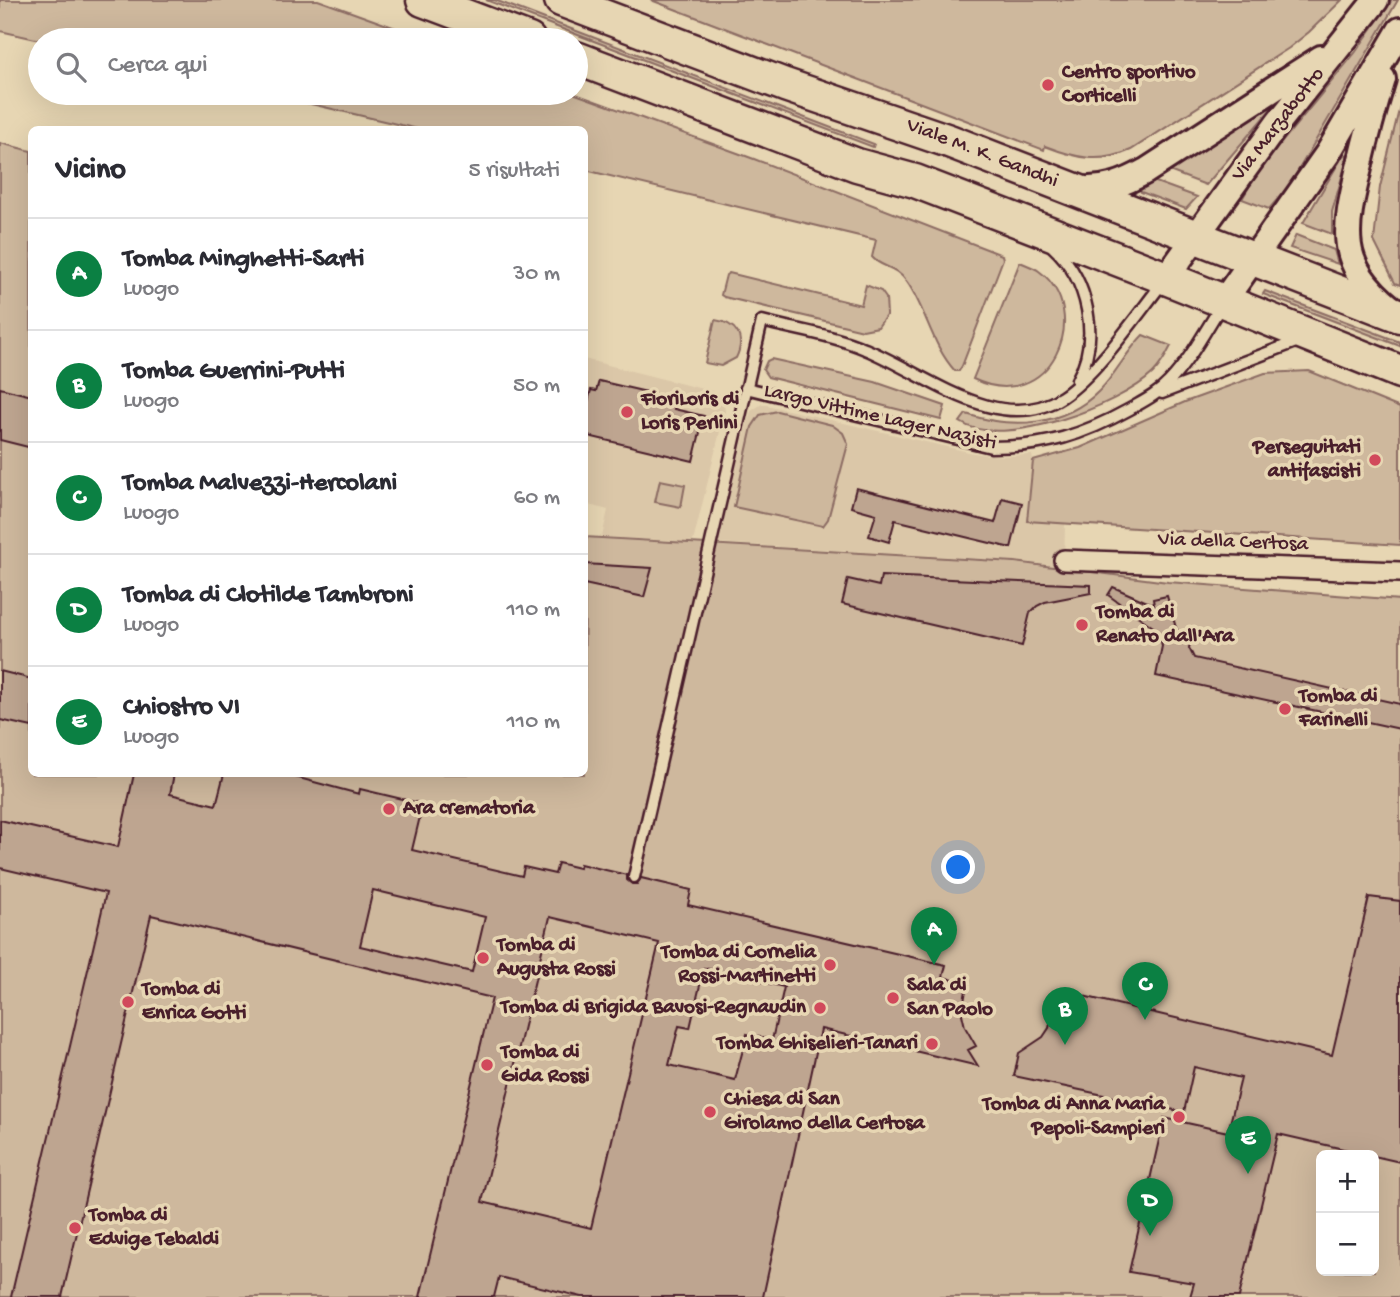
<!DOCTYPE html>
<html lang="it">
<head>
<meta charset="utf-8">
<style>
  body { margin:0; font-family:"Gochi Hand",sans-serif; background:#f7f7f7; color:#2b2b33 }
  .controls { position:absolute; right:21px; bottom:21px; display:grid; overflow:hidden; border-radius:10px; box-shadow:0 7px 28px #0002 }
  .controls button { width:63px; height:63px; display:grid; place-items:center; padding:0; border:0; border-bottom:2px solid #e1e1e2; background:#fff; color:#2b2b33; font:35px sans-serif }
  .you { position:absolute; left:959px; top:868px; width:24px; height:24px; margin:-18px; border:5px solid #fff; border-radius:50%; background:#1a73e8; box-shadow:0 0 0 10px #1a73e833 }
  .badge { display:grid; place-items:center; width:46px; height:46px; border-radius:50%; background:#0b8043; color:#fff; font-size:23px; font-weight:700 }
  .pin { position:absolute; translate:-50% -58px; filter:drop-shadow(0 2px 4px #0008) }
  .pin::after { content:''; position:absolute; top:37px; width:24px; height:21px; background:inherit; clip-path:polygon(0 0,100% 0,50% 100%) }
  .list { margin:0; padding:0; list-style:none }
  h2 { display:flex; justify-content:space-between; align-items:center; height:91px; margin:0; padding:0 28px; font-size:30px }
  h2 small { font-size:23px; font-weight:400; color:#7c7c81 }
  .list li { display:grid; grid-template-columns:46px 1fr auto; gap:21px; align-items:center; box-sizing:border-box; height:112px; padding:0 28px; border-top:2px solid #e1e1e2 }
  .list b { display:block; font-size:26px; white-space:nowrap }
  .list p { margin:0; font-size:23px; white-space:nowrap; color:#7c7c81 }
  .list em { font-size:23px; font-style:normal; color:#7c7c81 }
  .icon { flex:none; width:38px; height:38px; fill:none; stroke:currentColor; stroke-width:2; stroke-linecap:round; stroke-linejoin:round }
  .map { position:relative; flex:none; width:1400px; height:1297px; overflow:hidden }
  .search { position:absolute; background:#fff; box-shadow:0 7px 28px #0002; left:28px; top:28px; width:560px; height:77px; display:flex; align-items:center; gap:18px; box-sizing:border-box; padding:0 24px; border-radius:38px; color:#7c7c81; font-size:26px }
  .panel { position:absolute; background:#fff; box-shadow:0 7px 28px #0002; left:28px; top:126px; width:560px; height:651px; border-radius:10px }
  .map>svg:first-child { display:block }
</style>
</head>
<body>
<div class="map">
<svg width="1400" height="1297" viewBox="0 0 1400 1297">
  <rect width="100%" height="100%" fill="#e7d6b3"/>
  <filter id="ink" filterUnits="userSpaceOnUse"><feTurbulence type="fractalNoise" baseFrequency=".0143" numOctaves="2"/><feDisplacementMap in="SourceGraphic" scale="14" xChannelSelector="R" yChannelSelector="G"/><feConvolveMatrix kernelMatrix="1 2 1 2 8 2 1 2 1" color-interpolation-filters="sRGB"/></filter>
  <g filter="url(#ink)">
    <path fill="#dbc7a8" d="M 584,359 L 718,393 L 723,397 L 725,411 L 693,542 L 602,537 L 608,510 L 585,504 Z
      M 762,404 L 973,453 L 1000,456 L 1032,455 L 1033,461 L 1027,521 L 1065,524 L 1064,567 L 1014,561 L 718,543 L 748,420 L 751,411 Z"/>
    <path fill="#ceb89d" stroke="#8c6c64" stroke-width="2" fill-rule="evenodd" d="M 0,0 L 318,0 L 429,40 L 40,40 L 0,31 Z
      M 486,0 L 495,0 L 874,144 L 873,147 Z
      M 651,0 L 1342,0 L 1309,32 L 1289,48 L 1131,150 C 1100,164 1076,158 1045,146 L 1044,150 Z
      M 1392,0 L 1398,0 L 1289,186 L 1269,209 L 1242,199 L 1259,170 L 1355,53 Z
      M 264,93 L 573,93 L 754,159 L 1002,255 L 1003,259 L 962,366 L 959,371 L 955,371 C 932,346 926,309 907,282 C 895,265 881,268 872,257 L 876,240 L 585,170 L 584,130 L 418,129 Z
      M 1268,106 L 1270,110 L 1206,185 L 1169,171 Z
      M 1400,106 L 1400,285 L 1395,283 L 1374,241 L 1380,187 Z
      M 0,143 L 31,151 L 32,774 L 584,774 L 585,537 L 1015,562 L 1168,582 L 1400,600 L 1400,1297 L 0,1297 ZM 1321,1155 L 1374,1155 L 1374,1271 L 1321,1271 Z
      M 1344,154 L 1347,155 L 1347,159 L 1332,212 L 1332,234 L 1303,223 Z
      M 1153,181 L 1197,197 L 1186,209 L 1141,192 L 1140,188 Z
      M 1296,235 L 1334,250 L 1338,264 L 1290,248 Z
      M 1020,262 C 1026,265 1034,267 1039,271 C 1095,313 1050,416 973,379 Z
      M 729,273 L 861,305 L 866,285 L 881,291 L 886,298 L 887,314 L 878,327 L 863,330 L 724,297 L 721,295 L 726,275 Z
      M 1265,291 L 1400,342 L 1400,346 L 1263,294 Z
      M 715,320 C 737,323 746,338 736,358 L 721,366 L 705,363 Z
      M 1143,335 L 1171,346 C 1166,356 1161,365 1153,373 C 1120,405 1002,450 960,422 L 966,414 C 1012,429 1063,427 1099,391 C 1116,374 1126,352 1143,335 Z
      M 771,359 L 875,382 L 945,406 L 941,420 L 768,377 L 763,370 L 767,361 Z
      M 1309,371 L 1400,408 L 1400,545 L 1027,521 L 1033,461 L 1080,448 L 1185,402 L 1265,373 Z
      M 777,411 L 832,425 L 843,433 L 848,444 L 828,519 L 823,526 L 734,507 L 752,427 L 760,415 Z
      M 660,480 L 685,485 L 681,507 L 655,502 Z"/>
    <path fill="#bea590" stroke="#4a1f2b" stroke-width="2" fill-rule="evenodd" d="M 599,381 L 677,399 L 674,409 L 704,416 L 693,461 L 584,435 L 584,417 L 591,390 L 596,391 Z
      M 0,388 L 32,396 L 32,448 L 0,440 Z
      M 856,488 L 995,523 L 1002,498 L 1022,503 L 1011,548 L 895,520 L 889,542 L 869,536 L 876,514 L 851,507 Z
      M 584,564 L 652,568 L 644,597 L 584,584 Z
      M 881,576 L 1091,585 L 1091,593 L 1045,602 L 1037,606 L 1030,613 L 1022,646 L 842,604 L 848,579 L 879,586 Z
      M 1113,587 L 1154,605 L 1153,599 L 1167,596 L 1176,628 L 1185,642 L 1190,643 L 1189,648 L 1194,658 L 1400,704 L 1400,729 L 1156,676 L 1162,646 L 1160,637 L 1153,627 L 1108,595 Z
      M 0,671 L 32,679 L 32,727 L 0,720 Z
      M 134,774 L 174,774 L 170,794 L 216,805 L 224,774 L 284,774 L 359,794 L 360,789 L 423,804 L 412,850 L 522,876 L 524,867 L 555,874 L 558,863 L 579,868 L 580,864 L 627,875 L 627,880 L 632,884 L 637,884 L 641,878 L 691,890 L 688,905 L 946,965 L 943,977 L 967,984 L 962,1014 L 965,1027 L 976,1046 L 968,1050 L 978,1066 L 821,1029 L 763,1297 L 582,1297 L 499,1277 L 494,1297 L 420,1297 L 492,998 L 151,915 L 62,1297 L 11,1297 L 106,893 L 0,868 L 0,820 L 118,847 ZM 373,890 L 485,917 L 472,972 L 360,946 ZM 550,917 L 659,943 L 591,1228 L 482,1202 ZM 704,968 L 784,987 L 772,1040 L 747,1034 L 735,1080 L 669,1065 L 679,1026 L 690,1028 Z
      M 1369,897 L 1400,901 L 1400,1162 L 1278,1134 L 1239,1297 L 1190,1297 L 1194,1283 L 1129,1272 L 1164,1118 L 1228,1132 L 1241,1078 L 1194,1067 L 1184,1112 L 1014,1076 L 1019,1053 L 1043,1037 L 1049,1028 L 1056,1000 L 1081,1006 L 1083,996 L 1332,1055 Z"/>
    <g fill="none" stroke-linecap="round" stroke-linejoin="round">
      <defs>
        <path id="service" d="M 1053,247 C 1088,279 1101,338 1077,380
          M 746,388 L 991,447 C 1045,447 1083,435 1130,409 C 1144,401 1158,394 1169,382 C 1190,360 1205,331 1221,306
          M 1162,393 L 1301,340
          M 634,877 L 762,321 C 796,330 833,335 865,349 C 923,372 999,438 1062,397 C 1097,374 1137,315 1164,281"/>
        <path id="minor" d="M 1064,560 L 1400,572"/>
        <path id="tertiary" d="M 1383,79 C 1374,108 1366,138 1359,168 C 1344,231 1336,264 1392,309
          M 1079,189 C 1104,191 1125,183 1146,171 L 1321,58
          M 1166,278 L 1278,123 L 1376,0
          M 1223,302 L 1328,153 L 1400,30"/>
        <path id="primary" d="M 423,0 L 529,40
          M 561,0 L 785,85 L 949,141 L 1400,316
          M 576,58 L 857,165 L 915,181 L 1166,278 L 1400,372"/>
      </defs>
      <use href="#service" stroke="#4a1f2b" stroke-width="15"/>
      <use href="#minor" stroke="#4a1f2b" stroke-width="24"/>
      <use href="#tertiary" stroke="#4a1f2b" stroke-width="30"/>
      <use href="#primary" stroke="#4a1f2b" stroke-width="37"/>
      <use href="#service" stroke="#e7d6b3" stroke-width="10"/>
      <use href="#minor" stroke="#e7d6b3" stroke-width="19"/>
      <use href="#tertiary" stroke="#e7d6b3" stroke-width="24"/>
      <use href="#primary" stroke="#e7d6b3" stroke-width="32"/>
    </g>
  </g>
  <g fill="#d1495b" stroke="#e7d6b3" stroke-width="2.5">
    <circle cx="1048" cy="85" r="7"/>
    <circle cx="627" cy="412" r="7"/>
    <circle cx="1375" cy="460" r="7"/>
    <circle cx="1082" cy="625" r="7"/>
    <circle cx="1285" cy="709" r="7"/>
    <circle cx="389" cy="809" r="7"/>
    <circle cx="483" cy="958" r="7"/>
    <circle cx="830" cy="965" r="7"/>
    <circle cx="893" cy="998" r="7"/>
    <circle cx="128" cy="1002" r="7"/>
    <circle cx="820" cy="1008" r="7"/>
    <circle cx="932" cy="1044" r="7"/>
    <circle cx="487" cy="1065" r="7"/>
    <circle cx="710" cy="1112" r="7"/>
    <circle cx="1179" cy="1117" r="7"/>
    <circle cx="75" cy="1228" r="7"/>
  </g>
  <g text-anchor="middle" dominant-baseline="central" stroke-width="7" stroke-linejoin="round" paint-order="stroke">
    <g font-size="21" font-weight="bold" fill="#4a1f2b" stroke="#e7d6b3" text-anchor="start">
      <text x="1062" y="73">Centro sportivo<tspan x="1062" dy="24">Corticelli</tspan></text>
      <text x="641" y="400">FioriLoris di<tspan x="641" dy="24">Loris Perlini</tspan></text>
      <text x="1361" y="448" text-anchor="end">Perseguitati<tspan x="1361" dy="24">antifascisti</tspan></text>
      <text x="1096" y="613">Tomba di<tspan x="1096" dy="24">Renato dall'Ara</tspan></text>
      <text x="1299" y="697">Tomba di<tspan x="1299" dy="24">Farinelli</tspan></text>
      <text x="403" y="809">Ara crematoria</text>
      <text x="497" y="946">Tomba di<tspan x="497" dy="24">Augusta Rossi</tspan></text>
      <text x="816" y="953" text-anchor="end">Tomba di Cornelia<tspan x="816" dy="24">Rossi-Martinetti</tspan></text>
      <text x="907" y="986">Sala di<tspan x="907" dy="24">San Paolo</tspan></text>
      <text x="142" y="990">Tomba di<tspan x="142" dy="24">Enrica Gotti</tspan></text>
      <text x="806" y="1008" text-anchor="end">Tomba di Brigida Bavosi-Regnaudin</text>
      <text x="918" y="1044" text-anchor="end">Tomba Ghiselieri-Tanari</text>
      <text x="501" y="1053">Tomba di<tspan x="501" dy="24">Gida Rossi</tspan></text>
      <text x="724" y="1100">Chiesa di San<tspan x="724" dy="24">Girolamo della Certosa</tspan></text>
      <text x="1165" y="1105" text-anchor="end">Tomba di Anna Maria<tspan x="1165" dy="24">Pepoli-Sampieri</tspan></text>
      <text x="89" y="1216">Tomba di<tspan x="89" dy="24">Edvige Tebaldi</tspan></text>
    </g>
    <g font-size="21" fill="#4a1f2b" stroke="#e7d6b3">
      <text transform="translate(1279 125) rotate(-52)">Via Marzabotto</text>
      <text transform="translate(982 154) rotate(21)">Viale M. K. Gandhi</text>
      <text transform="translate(880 418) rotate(13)">Largo Vittime Lager Nazisti</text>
      <text transform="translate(1233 543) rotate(2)">Via della Certosa</text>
    </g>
  </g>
</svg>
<div class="controls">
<button>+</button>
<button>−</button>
</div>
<div class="you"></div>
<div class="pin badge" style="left:934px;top:965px">A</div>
<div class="pin badge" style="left:1065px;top:1045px">B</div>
<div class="pin badge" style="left:1145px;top:1020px">C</div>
<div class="pin badge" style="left:1150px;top:1236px">D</div>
<div class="pin badge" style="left:1248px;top:1174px">E</div>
<div class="search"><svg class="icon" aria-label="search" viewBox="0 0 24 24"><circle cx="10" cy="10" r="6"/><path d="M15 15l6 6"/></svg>Cerca qui</div>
<section class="panel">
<h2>Vicino<small>5 risultati</small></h2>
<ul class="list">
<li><span class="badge">A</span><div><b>Tomba Minghetti-Sarti</b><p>Luogo</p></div><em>30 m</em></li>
<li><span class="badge">B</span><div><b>Tomba Guerrini-Putti</b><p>Luogo</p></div><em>50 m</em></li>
<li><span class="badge">C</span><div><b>Tomba Malvezzi-Hercolani</b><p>Luogo</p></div><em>60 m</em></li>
<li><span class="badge">D</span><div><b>Tomba di Clotilde Tambroni</b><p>Luogo</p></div><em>110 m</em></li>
<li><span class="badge">E</span><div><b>Chiostro VI</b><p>Luogo</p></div><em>110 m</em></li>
</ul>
</section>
</div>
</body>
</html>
